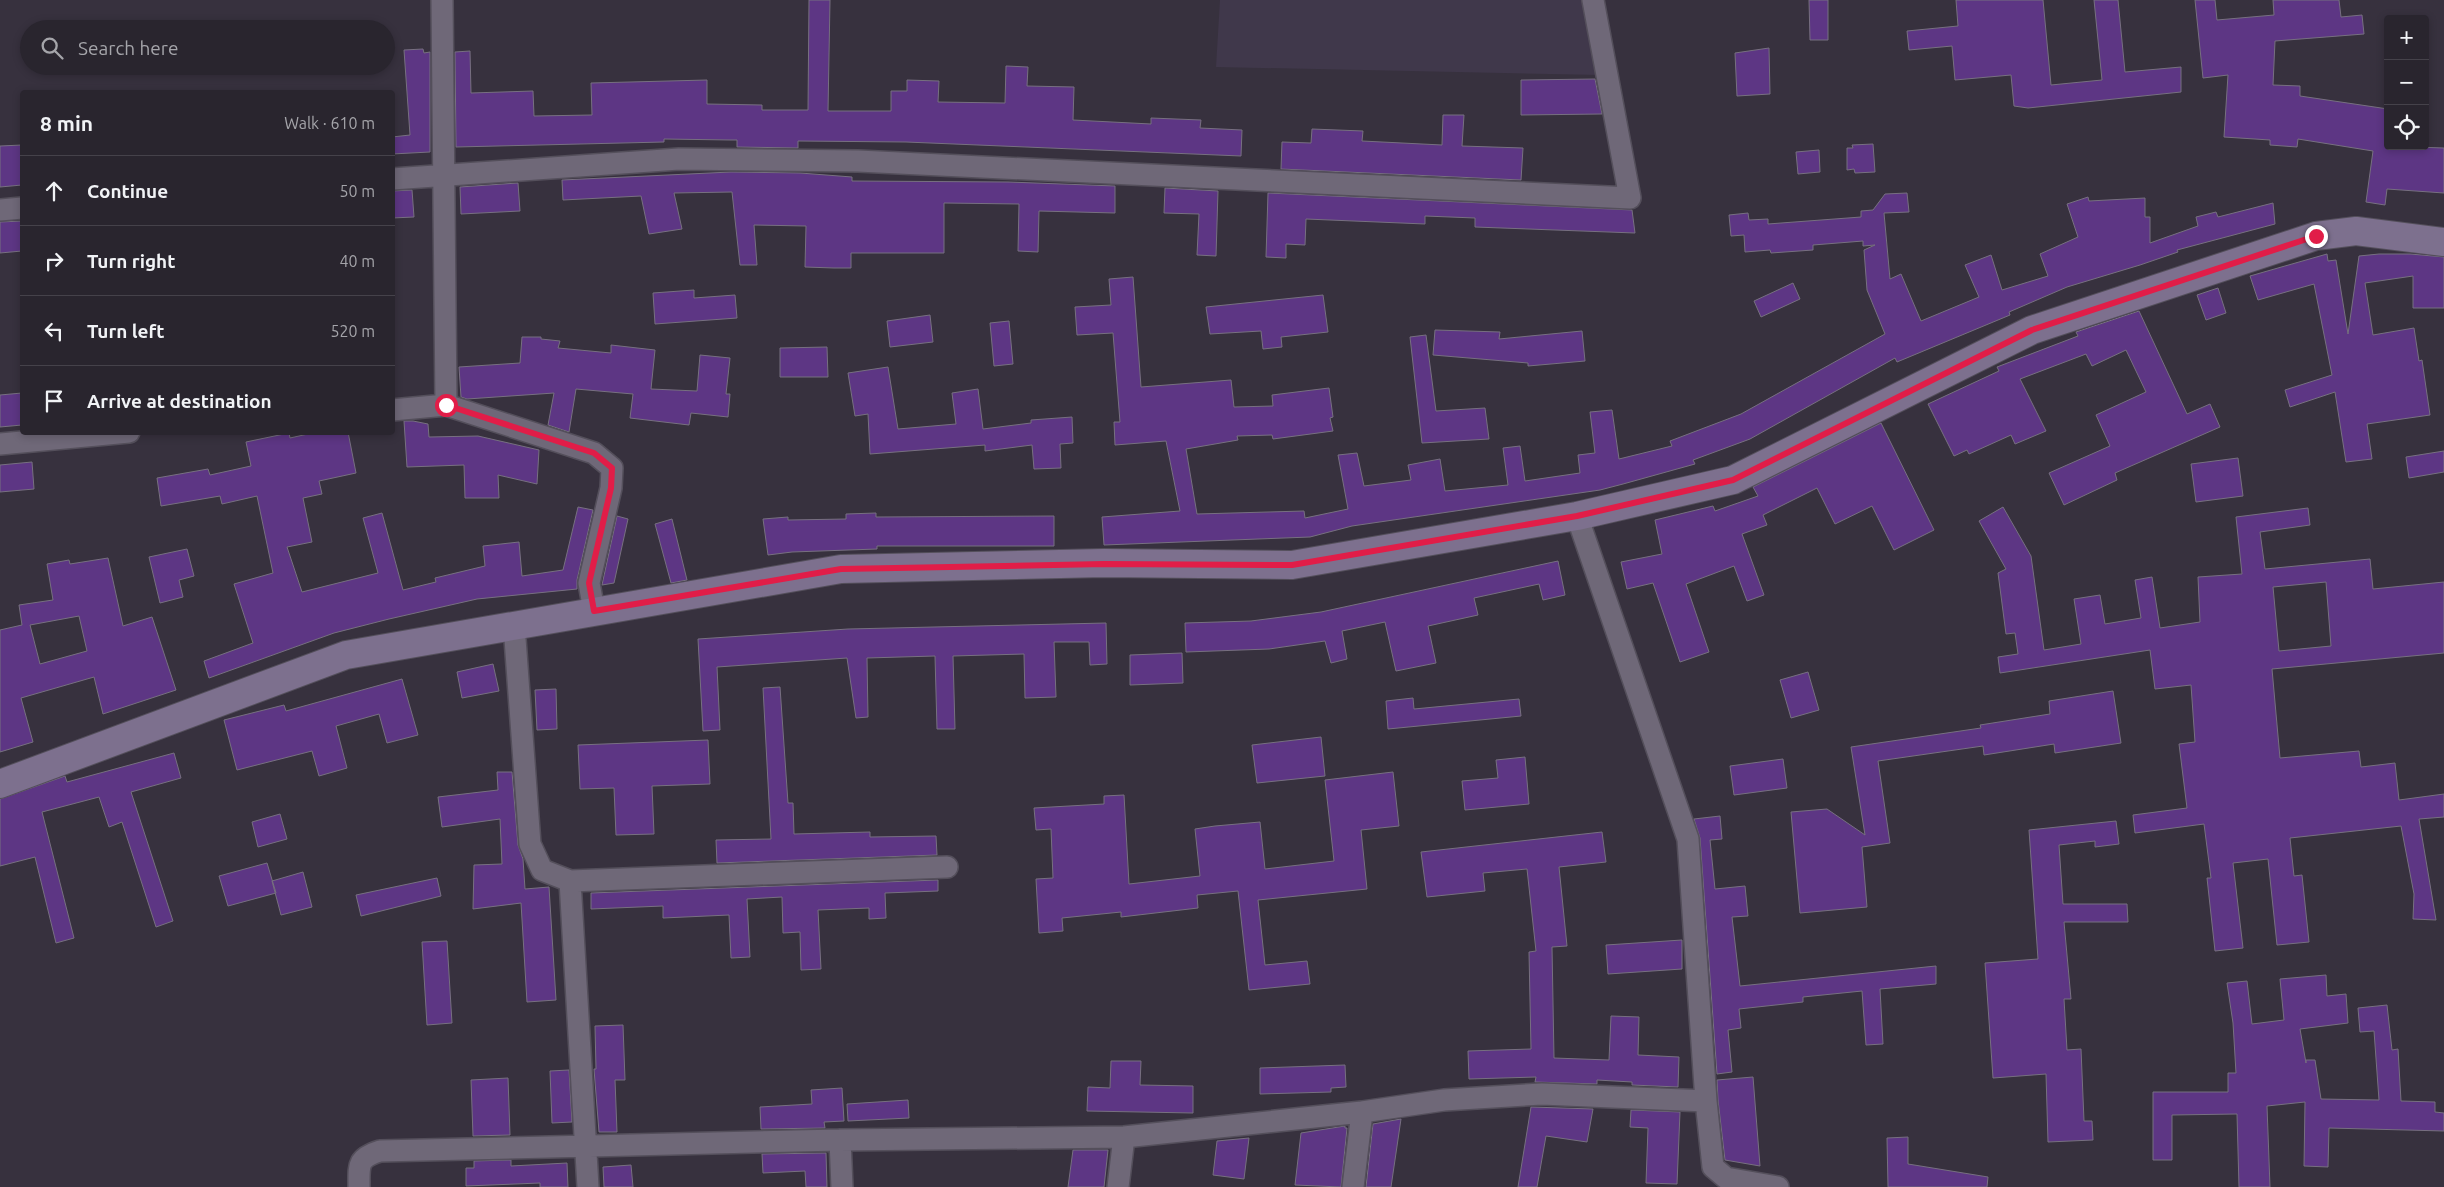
<!DOCTYPE html>
<html lang="en">
<head>
<meta charset="utf-8">
<style>
  body { margin:0; font-family:Ubuntu,sans-serif; background:#35313a; color:#f1f3f6 }
  .controls { position:absolute; right:15px; top:15px; display:grid; overflow:hidden; border-radius:5px; box-shadow:0 2px 8px #0003 }
  .controls button { width:45px; height:45px; display:grid; place-items:center; padding:0; border:0; border-bottom:1px solid #45424a; background:#29252e; color:#f1f3f6; font:25px sans-serif }
  .stop { position:absolute; width:15px; height:15px; margin:-11px; border:4px solid #e11d48; border-radius:50%; background:#fff }
  .stop.end { background:#e11d48; border-color:#fff; box-shadow:0 1px 5px #0008 }
  .list { margin:0; padding:0; list-style:none }
  h2 { display:flex; justify-content:space-between; align-items:center; height:65px; margin:0; padding:0 20px; font-size:21px }
  h2 small { font-size:16px; font-weight:400; color:#a5a5aa }
  .list li { display:grid; grid-template-columns:32px 1fr auto; gap:15px; align-items:center; box-sizing:border-box; height:70px; padding:0 20px; border-top:1px solid #45424a }
  .list b { display:block; font-size:19px; white-space:nowrap }
  .list em { font-size:16px; font-style:normal; color:#a5a5aa }
  .icon { flex:none; width:28px; height:28px; fill:none; stroke:currentColor; stroke-width:2; stroke-linecap:round; stroke-linejoin:round }
  .map { position:relative; flex:none; width:2444px; height:1187px; overflow:hidden }
  .search { position:absolute; background:#29252e; box-shadow:0 2px 8px #0003; left:20px; top:20px; width:375px; height:55px; display:flex; align-items:center; gap:12px; box-sizing:border-box; padding:0 18px; border-radius:28px; color:#a5a5aa; font-size:19px }
  .panel { position:absolute; background:#29252e; box-shadow:0 2px 8px #0003; left:20px; top:90px; width:375px; height:345px; border-radius:5px }
  .map>svg:first-child { display:block }
</style>
</head>
<body>
<div class="map">
<svg width="2444" height="1187" viewBox="0 0 2444 1187">
  <rect width="100%" height="100%" fill="#37313e"/>
  <path fill="#40384b" d="M 1220,0 L 1586,0 L 1601,75 L 1216,67 Z"/>
  <path fill="#5d3684" stroke="#777080" fill-rule="evenodd" d="M 809,0 L 830,0 L 828,111 L 891,111 L 891,91 L 907,91 L 907,80 L 939,81 L 938,102 L 1005,103 L 1006,66 L 1028,67 L 1027,86 L 1074,87 L 1073,120 L 1151,124 L 1151,118 L 1201,120 L 1200,128 L 1242,130 L 1241,156 L 906,142 L 798,141 L 798,148 L 737,147 L 737,140 L 730,140 L 664,139 L 664,142 L 456,147 L 455,52 L 470,51 L 471,93 L 533,91 L 534,116 L 592,115 L 591,83 L 707,80 L 707,104 L 762,105 L 762,110 L 808,110 Z
    M 1809,0 L 1828,0 L 1828,40 L 1810,40 Z
    M 1956,0 L 2043,0 L 2051,85 L 2102,80 L 2094,0 L 2118,0 L 2125,72 L 2181,67 L 2181,92 L 2028,108 L 2014,106 L 2011,75 L 1955,80 L 1952,46 L 1909,50 L 1907,31 L 1958,26 Z
    M 2195,0 L 2215,0 L 2217,20 L 2274,15 L 2273,0 L 2339,0 L 2341,17 L 2362,15 L 2364,34 L 2275,41 L 2273,85 L 2300,86 L 2300,96 L 2388,109 L 2388,146 L 2444,148 L 2444,193 L 2387,189 L 2385,205 L 2366,202 L 2373,151 L 2298,139 L 2297,147 L 2270,145 L 2270,140 L 2224,137 L 2228,75 L 2203,78 Z
    M 1769,48 L 1770,94 L 1737,96 L 1735,53 Z
    M 423,49 L 424,53 L 430,52 L 430,152 L 392,154 L 392,137 L 410,135 L 404,50 Z
    M 1595,79 L 1602,114 L 1521,115 L 1521,80 Z
    M 1443,115 L 1464,115 L 1462,146 L 1523,148 L 1521,180 L 1281,169 L 1282,142 L 1311,143 L 1312,129 L 1363,131 L 1362,141 L 1442,145 Z
    M 1873,144 L 1875,172 L 1855,173 L 1854,169 L 1847,170 L 1847,148 L 1853,148 L 1852,145 Z
    M 22,145 L 22,185 L 0,187 L 0,146 Z
    M 1819,150 L 1820,172 L 1798,174 L 1796,152 Z
    M 731,172 L 800,173 L 852,177 L 852,181 L 1008,182 L 1115,186 L 1115,213 L 1039,211 L 1038,252 L 1018,251 L 1019,204 L 944,203 L 944,253 L 851,253 L 851,268 L 834,268 L 805,267 L 806,226 L 754,225 L 757,265 L 740,265 L 732,192 L 674,193 L 682,229 L 649,234 L 641,196 L 563,200 L 562,180 Z
    M 518,183 L 520,211 L 461,214 L 460,187 Z
    M 1165,188 L 1218,191 L 1216,256 L 1197,255 L 1199,214 L 1164,213 Z
    M 412,190 L 414,217 L 392,218 L 392,191 Z
    M 1268,193 L 1632,210 L 1635,233 L 1475,227 L 1475,218 L 1425,216 L 1425,224 L 1306,219 L 1305,245 L 1286,244 L 1286,258 L 1266,257 Z
    M 1907,193 L 1909,212 L 1884,213 L 1890,279 L 1901,274 L 1921,321 L 1979,297 L 1965,265 L 1991,255 L 2002,290 L 2048,276 L 2040,254 L 2078,237 L 2067,204 L 2088,197 L 2089,201 L 2145,198 L 2145,217 L 2150,217 L 2150,243 L 2198,226 L 2196,217 L 2216,212 L 2218,217 L 2273,203 L 2275,224 L 2177,250 L 2178,252 L 2140,265 L 2067,287 L 2009,312 L 2010,315 L 1897,362 L 1895,358 L 1750,439 L 1693,460 L 1695,464 L 1623,484 L 1600,490 L 1352,526 L 1310,537 L 1104,545 L 1102,517 L 1180,511 L 1166,441 L 1115,445 L 1114,422 L 1120,422 L 1113,333 L 1077,335 L 1075,307 L 1111,305 L 1109,279 L 1133,277 L 1141,387 L 1231,380 L 1234,407 L 1273,406 L 1272,395 L 1329,388 L 1333,417 L 1330,418 L 1333,431 L 1273,439 L 1272,435 L 1237,436 L 1238,440 L 1186,449 L 1197,514 L 1304,511 L 1305,518 L 1348,509 L 1338,455 L 1357,453 L 1364,486 L 1411,480 L 1408,465 L 1440,459 L 1445,491 L 1508,485 L 1503,448 L 1520,446 L 1525,481 L 1580,473 L 1578,455 L 1595,453 L 1590,412 L 1612,410 L 1619,459 L 1672,446 L 1670,441 L 1741,414 L 1885,334 L 1867,290 L 1864,250 L 1875,245 L 1863,246 L 1863,241 L 1813,245 L 1813,250 L 1771,253 L 1770,250 L 1745,252 L 1744,235 L 1731,236 L 1729,215 L 1748,213 L 1749,220 L 1768,219 L 1768,224 L 1861,217 L 1861,211 L 1873,210 L 1885,194 Z
    M 22,221 L 22,251 L 0,253 L 0,222 Z
    M 2327,254 L 2328,261 L 2336,260 L 2348,334 L 2359,256 L 2379,254 L 2410,254 L 2444,257 L 2444,308 L 2413,308 L 2413,276 L 2365,283 L 2373,335 L 2414,328 L 2419,361 L 2422,360 L 2430,415 L 2367,424 L 2372,459 L 2346,462 L 2335,392 L 2290,407 L 2285,390 L 2332,375 L 2314,284 L 2258,300 L 2250,276 Z
    M 1793,283 L 1800,299 L 1761,317 L 1754,301 Z
    M 2218,288 L 2226,313 L 2206,320 L 2197,295 Z
    M 694,290 L 694,298 L 735,295 L 737,318 L 655,324 L 653,293 Z
    M 1323,295 L 1328,332 L 1281,337 L 1282,347 L 1263,349 L 1261,331 L 1210,334 L 1206,307 Z
    M 2139,311 L 2187,414 L 2210,404 L 2220,427 L 2115,473 L 2117,480 L 2064,505 L 2049,473 L 2110,446 L 2096,415 L 2146,392 L 2126,350 L 2092,366 L 2086,354 L 2020,379 L 2046,431 L 2015,444 L 2011,435 L 1969,454 L 1967,450 L 1954,456 L 1928,404 L 1999,371 L 1997,367 L 2078,336 L 2076,332 Z
    M 930,315 L 933,342 L 890,347 L 887,321 Z
    M 1009,321 L 1013,364 L 994,366 L 990,323 Z
    M 1435,330 L 1500,332 L 1499,339 L 1582,331 L 1585,361 L 1528,366 L 1528,363 L 1433,355 Z
    M 1426,335 L 1436,411 L 1485,408 L 1489,439 L 1422,443 L 1410,337 Z
    M 522,337 L 541,337 L 541,339 L 560,341 L 558,348 L 611,353 L 611,345 L 655,350 L 651,389 L 697,391 L 700,355 L 730,358 L 726,394 L 730,394 L 728,417 L 691,413 L 689,425 L 630,418 L 633,394 L 576,389 L 569,432 L 548,425 L 554,393 L 467,399 L 461,397 L 459,367 L 520,363 Z
    M 827,347 L 828,377 L 780,377 L 780,348 Z
    M 888,367 L 898,429 L 956,424 L 952,393 L 978,389 L 983,429 L 1031,423 L 1031,420 L 1072,417 L 1073,443 L 1060,444 L 1061,468 L 1034,469 L 1032,445 L 985,451 L 985,445 L 870,454 L 868,414 L 855,416 L 848,373 Z
    M 22,393 L 22,425 L 0,427 L 0,395 Z
    M 404,421 L 413,421 L 428,424 L 429,437 L 478,436 L 539,450 L 537,484 L 498,475 L 499,498 L 465,498 L 464,465 L 407,467 Z
    M 1881,423 L 1934,530 L 1894,550 L 1872,506 L 1835,524 L 1817,488 L 1763,515 L 1767,525 L 1742,534 L 1764,595 L 1747,601 L 1734,566 L 1686,584 L 1709,652 L 1680,662 L 1653,583 L 1627,589 L 1621,562 L 1662,554 L 1655,520 L 1713,506 L 1715,511 L 1758,496 L 1753,487 Z
    M 317,432 L 348,432 L 356,473 L 319,481 L 322,494 L 303,498 L 312,542 L 287,547 L 302,592 L 378,573 L 363,518 L 382,513 L 403,590 L 436,582 L 435,578 L 485,566 L 483,546 L 519,542 L 522,576 L 563,570 L 578,507 L 593,510 L 577,580 L 577,589 L 477,599 L 389,619 L 334,633 L 209,678 L 204,661 L 253,643 L 234,584 L 273,573 L 257,496 L 222,504 L 220,496 L 161,506 L 157,478 L 208,469 L 210,475 L 251,466 L 246,442 L 289,433 L 290,438 Z
    M 2444,451 L 2444,472 L 2409,478 L 2406,457 Z
    M 2238,458 L 2243,496 L 2196,502 L 2191,464 Z
    M 32,462 L 34,489 L 0,492 L 0,465 Z
    M 2003,507 L 2031,556 L 2044,650 L 2081,644 L 2074,599 L 2100,595 L 2105,624 L 2141,618 L 2135,580 L 2152,577 L 2160,628 L 2200,622 L 2198,577 L 2242,574 L 2236,517 L 2308,508 L 2310,525 L 2260,532 L 2265,569 L 2370,559 L 2373,589 L 2444,582 L 2444,653 L 2272,669 L 2280,758 L 2359,751 L 2361,767 L 2395,763 L 2399,800 L 2444,794 L 2444,817 L 2419,819 L 2436,920 L 2413,919 L 2414,894 L 2401,826 L 2290,838 L 2294,876 L 2302,875 L 2309,942 L 2277,945 L 2268,859 L 2233,863 L 2243,948 L 2215,951 L 2207,878 L 2211,878 L 2204,824 L 2135,833 L 2133,815 L 2187,808 L 2179,744 L 2195,742 L 2191,685 L 2155,689 L 2150,650 L 2000,673 L 1998,657 L 2018,654 L 2015,633 L 2006,634 L 1998,573 L 2006,569 L 1979,521 ZM 2326,582 L 2331,646 L 2279,651 L 2273,587 Z
    M 876,513 L 876,517 L 1054,516 L 1054,546 L 877,546 L 877,549 L 792,552 L 768,555 L 763,519 L 788,517 L 788,520 L 846,519 L 846,514 Z
    M 617,516 L 628,519 L 614,583 L 602,585 Z
    M 672,519 L 687,580 L 671,583 L 655,524 Z
    M 187,549 L 194,576 L 179,580 L 183,597 L 160,603 L 149,557 Z
    M 108,558 L 123,626 L 152,617 L 176,690 L 103,714 L 94,677 L 21,698 L 33,742 L 0,752 L 0,630 L 22,625 L 19,605 L 53,600 L 47,564 L 69,560 L 70,564 ZM 79,616 L 87,651 L 40,664 L 30,625 Z
    M 1558,561 L 1565,595 L 1543,600 L 1539,584 L 1474,598 L 1478,615 L 1428,626 L 1436,663 L 1396,671 L 1385,622 L 1342,631 L 1347,659 L 1331,663 L 1325,641 L 1269,649 L 1186,652 L 1185,623 L 1251,621 L 1321,612 Z
    M 1106,623 L 1107,664 L 1090,665 L 1089,642 L 1054,642 L 1056,697 L 1025,698 L 1024,654 L 953,656 L 955,729 L 937,729 L 935,656 L 867,658 L 868,717 L 856,718 L 847,658 L 717,667 L 720,730 L 703,731 L 698,639 L 848,629 Z
    M 1182,653 L 1183,683 L 1130,685 L 1130,655 Z
    M 493,664 L 499,691 L 462,698 L 457,672 Z
    M 1808,672 L 1819,710 L 1791,718 L 1780,680 Z
    M 402,679 L 418,735 L 387,743 L 379,714 L 336,726 L 347,768 L 319,776 L 312,751 L 237,770 L 224,720 L 284,705 L 286,711 Z
    M 780,687 L 788,803 L 793,803 L 794,834 L 870,832 L 870,837 L 936,836 L 937,855 L 717,863 L 716,840 L 771,839 L 763,688 Z
    M 556,689 L 557,729 L 537,730 L 535,690 Z
    M 2113,691 L 2121,743 L 2055,753 L 2054,744 L 1984,755 L 1983,746 L 1878,761 L 1890,843 L 1862,847 L 1867,907 L 1800,913 L 1791,812 L 1827,809 L 1865,835 L 1851,747 L 1981,728 L 1980,725 L 2050,714 L 2049,701 Z
    M 1413,698 L 1414,709 L 1519,699 L 1521,716 L 1388,729 L 1386,701 Z
    M 1321,737 L 1325,776 L 1257,783 L 1252,745 Z
    M 708,740 L 710,784 L 652,786 L 654,834 L 616,835 L 614,788 L 580,789 L 578,745 Z
    M 174,753 L 181,778 L 131,792 L 173,921 L 156,927 L 122,822 L 109,827 L 99,797 L 42,812 L 74,938 L 56,943 L 35,857 L 0,866 L 0,799 L 65,776 L 67,782 Z
    M 1525,757 L 1529,804 L 1465,810 L 1462,781 L 1498,778 L 1496,760 Z
    M 1783,759 L 1787,788 L 1734,795 L 1730,766 Z
    M 497,772 L 512,772 L 518,845 L 523,859 L 525,889 L 549,887 L 556,1000 L 527,1002 L 521,903 L 473,909 L 474,865 L 502,864 L 500,819 L 442,827 L 438,797 L 498,790 Z
    M 1393,772 L 1399,826 L 1361,830 L 1367,889 L 1258,900 L 1265,965 L 1307,961 L 1310,984 L 1249,990 L 1238,891 L 1197,895 L 1198,908 L 1121,917 L 1121,912 L 1062,918 L 1063,931 L 1039,933 L 1036,879 L 1053,878 L 1051,829 L 1036,830 L 1034,808 L 1104,804 L 1104,796 L 1124,795 L 1129,884 L 1200,876 L 1195,829 L 1215,826 L 1260,822 L 1265,869 L 1334,861 L 1325,780 Z
    M 280,814 L 287,839 L 258,847 L 252,822 Z
    M 1720,816 L 1722,839 L 1710,840 L 1715,889 L 1745,886 L 1748,916 L 1732,917 L 1740,986 L 1936,966 L 1936,984 L 1880,989 L 1883,1044 L 1866,1045 L 1862,991 L 1803,997 L 1803,1002 L 1739,1009 L 1741,1028 L 1728,1030 L 1732,1072 L 1717,1074 L 1700,838 L 1694,819 Z
    M 2116,821 L 2119,844 L 2095,847 L 2095,841 L 2059,845 L 2063,904 L 2127,904 L 2128,922 L 2064,922 L 2071,999 L 2064,999 L 2067,1050 L 2081,1049 L 2084,1121 L 2092,1121 L 2093,1140 L 2048,1142 L 2046,1074 L 1993,1078 L 1985,963 L 2038,959 L 2029,830 Z
    M 1602,832 L 1606,862 L 1559,867 L 1567,946 L 1552,947 L 1554,1058 L 1609,1060 L 1611,1016 L 1639,1017 L 1638,1055 L 1679,1057 L 1678,1087 L 1632,1085 L 1632,1082 L 1597,1080 L 1597,1084 L 1535,1082 L 1536,1077 L 1469,1079 L 1468,1051 L 1531,1049 L 1529,952 L 1536,951 L 1527,869 L 1483,873 L 1485,891 L 1427,897 L 1421,852 Z
    M 267,863 L 276,893 L 228,906 L 219,876 Z
    M 303,872 L 312,907 L 281,915 L 272,881 Z
    M 437,878 L 441,896 L 361,916 L 356,895 Z
    M 938,880 L 938,891 L 885,893 L 886,918 L 869,919 L 869,908 L 818,910 L 821,969 L 801,970 L 800,932 L 783,933 L 782,897 L 747,899 L 750,957 L 731,958 L 729,915 L 663,918 L 663,906 L 591,909 L 591,893 Z
    M 1682,940 L 1682,969 L 1608,974 L 1606,945 Z
    M 447,941 L 452,1023 L 427,1025 L 422,942 Z
    M 2326,975 L 2327,996 L 2346,994 L 2348,1023 L 2300,1029 L 2306,1063 L 2306,1060 L 2315,1060 L 2321,1099 L 2379,1100 L 2374,1031 L 2360,1032 L 2358,1008 L 2387,1005 L 2392,1050 L 2398,1049 L 2401,1101 L 2435,1102 L 2435,1112 L 2444,1113 L 2444,1131 L 2329,1128 L 2328,1167 L 2304,1166 L 2305,1102 L 2267,1106 L 2270,1187 L 2239,1187 L 2237,1114 L 2172,1115 L 2172,1160 L 2153,1160 L 2153,1092 L 2228,1092 L 2228,1073 L 2236,1073 L 2233,1023 L 2227,983 L 2247,981 L 2252,1024 L 2284,1020 L 2280,979 Z
    M 623,1025 L 625,1080 L 615,1080 L 617,1132 L 599,1132 L 594,1069 L 596,1069 L 595,1026 Z
    M 1111,1061 L 1141,1061 L 1140,1085 L 1193,1086 L 1193,1113 L 1087,1111 L 1088,1087 L 1110,1088 Z
    M 1345,1065 L 1346,1087 L 1331,1088 L 1331,1092 L 1260,1094 L 1260,1068 Z
    M 569,1070 L 572,1122 L 552,1123 L 550,1071 Z
    M 1753,1077 L 1760,1166 L 1725,1160 L 1718,1100 L 1717,1080 Z
    M 508,1078 L 510,1135 L 473,1136 L 471,1080 Z
    M 842,1088 L 844,1121 L 824,1122 L 825,1128 L 761,1129 L 760,1107 L 812,1104 L 811,1090 Z
    M 908,1100 L 909,1118 L 848,1121 L 847,1104 Z
    M 1531,1107 L 1593,1109 L 1587,1142 L 1546,1136 L 1537,1187 L 1518,1187 Z
    M 1631,1110 L 1680,1112 L 1677,1184 L 1646,1183 L 1648,1128 L 1630,1127 Z
    M 1401,1119 L 1391,1187 L 1366,1187 L 1373,1124 Z
    M 1345,1126 L 1345,1128 L 1347,1128 L 1341,1187 L 1295,1185 L 1301,1133 Z
    M 1908,1137 L 1908,1164 L 1988,1177 L 1987,1187 L 1888,1187 L 1887,1138 Z
    M 1249,1138 L 1244,1179 L 1213,1175 L 1217,1141 Z
    M 1073,1150 L 1108,1150 L 1104,1187 L 1068,1187 Z
    M 826,1153 L 827,1187 L 806,1187 L 805,1171 L 763,1173 L 762,1154 Z
    M 511,1160 L 511,1166 L 567,1163 L 568,1187 L 540,1187 L 540,1183 L 466,1186 L 466,1168 L 474,1168 L 474,1161 Z
    M 631,1165 L 633,1187 L 604,1187 L 603,1167 Z"/>
  <g fill="none" stroke-linecap="round" stroke-linejoin="round">
    <defs>
      <path id="street" d="M 392,179 L 679,159 L 858,161 L 1630,198 L 1593,0
        M 0,210 L 22,208
        M 446,405 L 594,453 L 612,468 L 611,488 L 589,583 L 594,611
        M 392,410 L 446,405 L 442,0
        M 0,444 L 129,432
        M 1577,516 L 1688,839 L 1706,1101
        M 514,625 L 530,844 L 542,870 L 570,881 L 947,867
        M 570,881 L 588,1187
        M 840,1140 L 842,1187
        M 359,1187 C 359,1165 357,1158 380,1151 L 840,1140 L 1124,1137 L 1362,1112 L 1444,1100 L 1542,1094 L 1706,1101 L 1713,1167 L 1726,1178 L 1778,1187
        M 1118,1187 L 1124,1137
        M 1353,1187 L 1362,1112"/>
      <path id="secondary" d="M 0,784 L 346,655 L 841,569 L 1104,563 L 1292,565 L 1577,516 L 1733,480 L 2032,330 L 2316,236 L 2356,231 L 2444,242"/>
    </defs>
    <use href="#street" stroke="#544f5b" stroke-width="24"/>
    <use href="#secondary" stroke="#544f5b" stroke-width="30"/>
    <use href="#street" stroke="#6f6878" stroke-width="21"/>
    <use href="#secondary" stroke="#7d708e" stroke-width="28"/>
  </g>
  <g fill="none" stroke-linecap="round" stroke-linejoin="round">
    <path stroke="#e11d48" stroke-width="6" d="M 446,405 L 594,453 L 612,468 L 611,488 L 589,583 L 594,611 L 841,569 L 1104,564 L 1292,565 L 1577,516 L 1733,480 L 2032,330 L 2316,236"/>
  </g>
</svg>
<div class="controls">
<button>+</button>
<button>−</button>
<button><svg class="icon" aria-label="locate" viewBox="0 0 24 24"><circle cx="12" cy="12" r="6"/><path d="M12 2v4M12 18v4M2 12h4M18 12h4"/></svg></button>
</div>
<div class="stop" style="left:446px;top:405px"></div>
<div class="stop end" style="left:2316px;top:236px"></div>
<div class="search"><svg class="icon" aria-label="search" viewBox="0 0 24 24"><circle cx="10" cy="10" r="6"/><path d="M15 15l6 6"/></svg>Search here</div>
<section class="panel">
<h2>8 min<small>Walk · 610 m</small></h2>
<ul class="list">
<li><svg class="icon" aria-label="ahead" viewBox="0 0 24 24"><path d="M12 20V5M6 11l6-6 6 6"/></svg><div><b>Continue</b></div><em>50 m</em></li>
<li><svg class="icon" aria-label="right" viewBox="0 0 24 24"><path d="M7 20v-9h11M14 6l5 5-5 5"/></svg><div><b>Turn right</b></div><em>40 m</em></li>
<li><svg class="icon" aria-label="left" viewBox="0 0 24 24"><path d="M17 20v-9H6M10 6l-5 5 5 5"/></svg><div><b>Turn left</b></div><em>520 m</em></li>
<li><svg class="icon" aria-label="arrive" viewBox="0 0 24 24"><path d="M6 21V4h12l-3 4 3 4H6"/></svg><div><b>Arrive at destination</b></div></li>
</ul>
</section>
</div>
</body>
</html>
